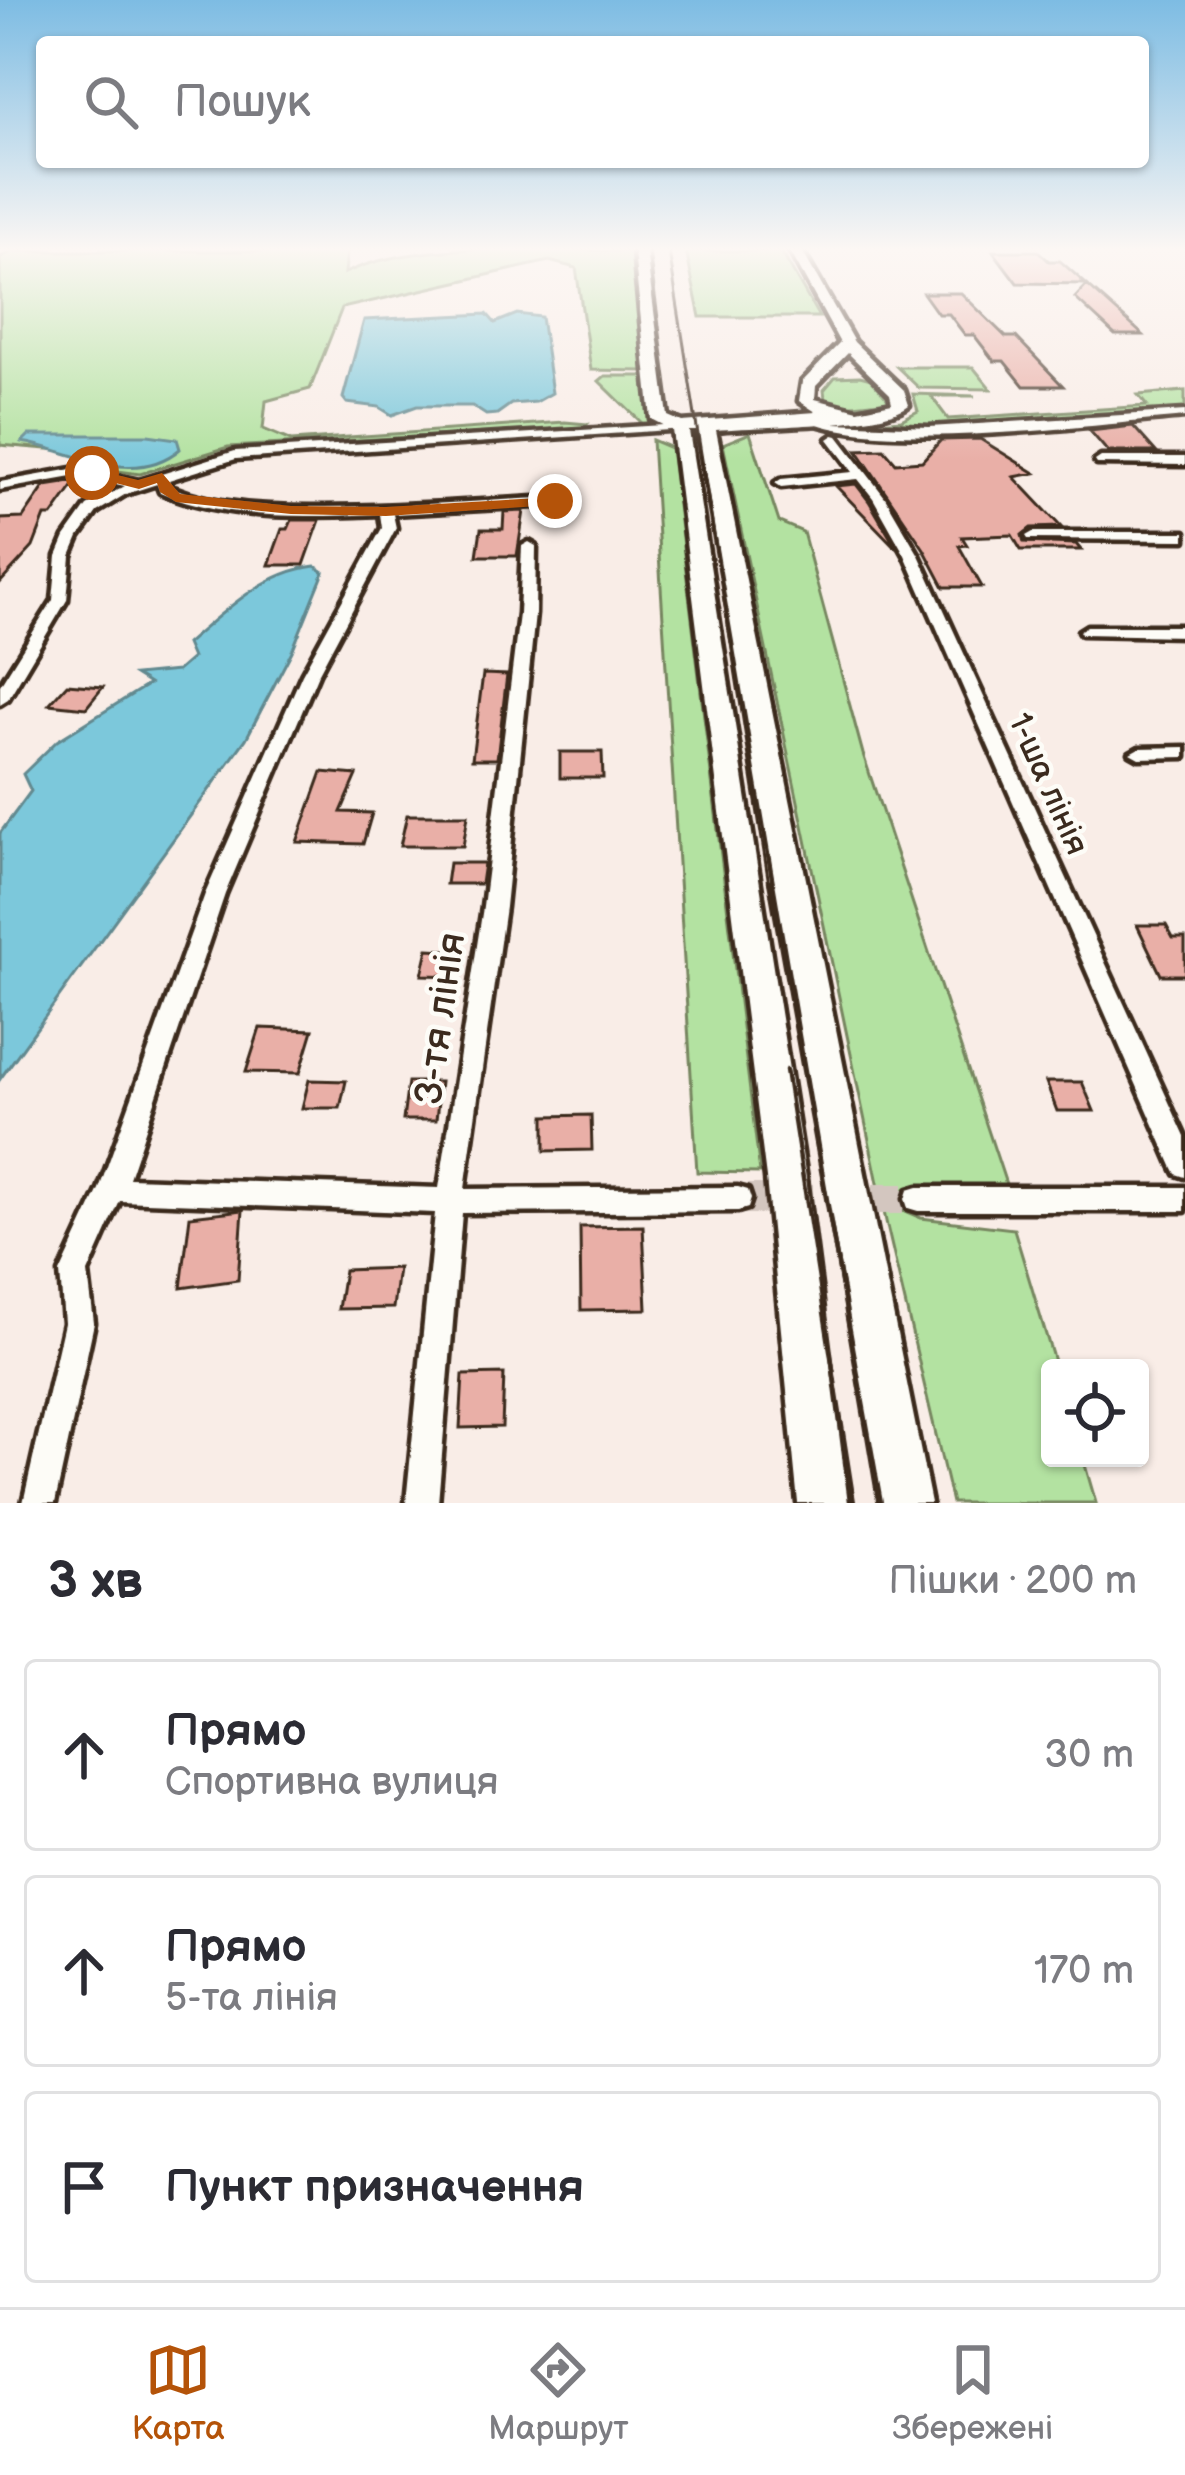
<!DOCTYPE html>
<html lang="uk">
<head>
<meta charset="utf-8">
<style>
  body { margin:0; font-family:"Balsamiq Sans",sans-serif; background:#f2f2f3; color:#2b2b33 }
  .controls { position:absolute; right:36px; bottom:36px; display:grid; overflow:hidden; border-radius:12px; box-shadow:0 3px 9px #0004 }
  .controls button { width:108px; height:108px; display:grid; place-items:center; padding:0; border:0; border-bottom:3px solid #e1e1e2; background:#fff; color:#2b2b33; font:60px sans-serif }
  .stop { position:absolute; width:36px; height:36px; margin:-27px; border:9px solid #b45309; border-radius:50%; background:#fff }
  .stop.end { background:#b45309; border-color:#fff; box-shadow:0 3px 12px #0008 }
  .list { margin:0; padding:0; list-style:none }
  h2 { display:flex; justify-content:space-between; align-items:center; height:156px; margin:0; padding:0 48px; font-size:51px }
  h2 small { font-size:39px; font-weight:400; color:#7c7c81 }
  .list li { display:grid; grid-template-columns:78px 1fr auto; gap:36px; align-items:center; box-sizing:border-box; height:192px; margin:0 24px 24px; padding:0 24px; border:3px solid #e1e1e2; border-radius:12px }
  .list b { display:block; font-size:45px; white-space:nowrap }
  .list p { margin:0; font-size:39px; white-space:nowrap; color:#7c7c81 }
  .list em { font-size:39px; font-style:normal; color:#7c7c81 }
  .icon { flex:none; width:66px; height:66px; fill:none; stroke:currentColor; stroke-width:2; stroke-linecap:round; stroke-linejoin:round }
  .map { position:relative; flex:none; width:1185px; height:1503px; overflow:hidden }
  .search { position:absolute; background:#fff; box-shadow:0 3px 9px #0004; left:36px; right:36px; top:36px; height:132px; display:flex; align-items:center; gap:30px; box-sizing:border-box; padding:0 42px; border-radius:12px; color:#7c7c81; font-size:45px }
  .sheet { height:804px; background:#fff }
  nav { display:flex; justify-content:space-around; align-items:center; box-sizing:border-box; height:168px; border-top:3px solid #e1e1e2; background:#fff; font-size:33px; color:#7c7c81 }
  nav a { display:grid; justify-items:center; gap:6px }
  nav .on { color:#b45309 }
  .map>svg:first-child { display:block }
</style>
</head>
<body>
<div class="map">
<svg width="1185" height="1503" viewBox="0 0 1185 1503">
  <rect width="100%" height="100%" fill="#f9ede7"/>
  <filter id="ink" filterUnits="userSpaceOnUse"><feTurbulence type="fractalNoise" baseFrequency=".00833" numOctaves="2"/><feDisplacementMap in="SourceGraphic" scale="24" xChannelSelector="R" yChannelSelector="G"/><feConvolveMatrix kernelMatrix="1 2 1 2 8 2 1 2 1" color-interpolation-filters="sRGB"/></filter>
  <g filter="url(#ink)">
    <path fill="#b3e2a1" stroke="#778660" stroke-width="3" d="M 14,251 L 347,251 L 345,273 C 416,238 549,251 631,251 L 645,371 L 591,370 L 576,268 L 549,261 L 342,308 L 310,389 L 266,401 L 263,429 L 291,441 L 565,422 L 587,424 L 582,428 L 228,447 L 140,474 L 118,471 L 60,450 L 0,445 L 0,257 Z
      M 686,251 L 781,251 L 819,317 L 700,317 Z
      M 897,367 L 973,367 L 991,389 L 919,388 Z
      M 605,376 L 645,376 L 652,421 L 644,425 L 599,381 Z
      M 860,376 L 871,379 L 890,401 L 844,406 L 825,398 L 824,390 L 835,377 Z
      M 1185,391 L 1185,411 L 883,431 L 817,419 L 881,422 L 901,420 L 918,411 L 913,394 L 975,396 L 931,396 L 948,419 L 1147,406 L 1138,395 Z
      M 750,433 L 779,522 L 803,532 L 863,754 L 1007,1187 L 895,1192 L 895,1207 L 921,1218 L 1014,1229 L 1056,1368 L 1050,1368 L 1050,1458 L 1083,1458 L 1096,1503 L 952,1503 L 887,1226 L 723,444 Z
      M 652,440 L 671,448 L 760,1173 L 697,1172 Z"/>
    <path fill="#7cc8db" stroke="#62898f" stroke-width="3" d="M 487,314 L 495,323 L 517,314 L 541,317 L 552,393 L 536,402 L 511,404 L 497,414 L 486,415 L 472,406 L 417,406 L 392,415 L 379,407 L 347,403 L 343,398 L 364,320 Z
      M 29,435 L 148,435 L 177,439 L 180,449 C 133,488 75,451 22,442 Z
      M 315,566 L 324,572 L 292,651 L 246,739 L 0,1079 L 0,833 L 31,791 L 23,774 L 57,741 L 149,684 L 135,675 L 177,671 L 192,658 L 186,644 C 223,612 264,572 315,566 Z"/>
    <path fill="#e9afa7" stroke="#3b2a1e" stroke-width="3" d="M 993,251 L 1038,251 L 1049,261 L 1060,261 L 1086,284 L 1017,283 Z
      M 1087,285 L 1143,335 L 1115,335 L 1075,298 Z
      M 923,293 L 961,293 L 1006,337 L 1016,337 L 1063,386 L 1024,386 L 1004,361 L 994,361 L 974,335 L 965,335 L 949,314 L 938,314 Z
      M 1133,426 L 1156,452 L 1108,452 L 1090,431 Z
      M 980,439 L 1035,473 L 1014,477 L 1061,527 L 1031,528 L 1022,535 L 1024,542 L 1076,544 L 1081,550 L 1021,550 L 1012,535 L 962,537 L 967,545 L 959,546 L 982,587 L 944,587 L 924,549 L 857,450 L 884,449 L 896,463 L 922,461 L 941,440 Z
      M 77,481 L 52,516 L 45,516 L 33,547 L 0,583 L 0,519 L 23,518 L 45,486 Z
      M 856,484 L 869,501 L 897,549 L 836,486 Z
      M 524,511 L 517,556 L 477,556 L 481,529 L 503,529 L 504,512 Z
      M 292,520 L 320,520 L 304,565 L 269,565 L 282,529 L 288,529 Z
      M 483,674 L 507,675 L 497,759 L 472,759 Z
      M 67,684 L 103,687 L 86,708 L 49,704 Z
      M 560,752 L 602,752 L 603,778 L 560,778 Z
      M 322,772 L 357,775 L 341,812 L 372,813 L 363,844 L 297,842 Z
      M 407,815 L 468,815 L 463,846 L 400,846 Z
      M 449,863 L 484,863 L 481,884 L 446,884 Z
      M 1137,925 L 1166,925 L 1173,938 L 1185,938 L 1185,975 L 1161,975 Z
      M 428,949 L 462,951 L 458,976 L 422,975 Z
      M 260,1028 L 313,1030 L 300,1073 L 246,1072 Z
      M 309,1080 L 346,1081 L 340,1108 L 302,1108 Z
      M 408,1082 L 440,1082 L 436,1120 L 403,1120 Z
      M 1046,1082 L 1082,1082 L 1094,1111 L 1057,1111 Z
      M 591,1115 L 592,1150 L 545,1151 L 545,1116 Z
      M 243,1210 L 238,1280 L 181,1288 L 190,1216 Z
      M 643,1226 L 647,1309 L 581,1310 L 580,1227 Z
      M 398,1268 L 393,1308 L 338,1309 L 344,1270 Z
      M 504,1374 L 502,1427 L 460,1428 L 463,1375 Z"/>
    <g fill="none" stroke-linecap="round" stroke-linejoin="round">
      <path stroke="#d3c6bf" stroke-width="30" stroke-dasharray="30 15" stroke-linecap="butt" d="M 738,1199 L 918,1199"/>
      <defs>
        <path id="street" d="M 1185,411 L 1185,417 C 1101,424 867,455 801,417 L 807,414 L 835,423 L 929,427 Z
          M 680,424 L 686,427 L 684,429 L 236,459 L 169,480 L 171,487 C 220,507 272,507 325,507 C 402,507 478,501 555,497 L 562,501 L 555,505 L 393,514 L 396,528 L 318,674 L 225,894 L 129,1178 L 439,1188 L 483,907 L 519,614 L 522,546 L 529,542 L 536,546 L 535,614 L 505,907 L 465,1189 L 738,1187 L 748,1190 L 751,1199 L 748,1208 L 738,1211 L 462,1213 L 438,1503 L 406,1503 L 435,1213 L 120,1201 L 88,1273 L 94,1323 L 55,1503 L 23,1503 L 64,1323 L 60,1273 L 99,1189 L 205,894 L 302,674 L 382,528 L 380,514 C 307,517 229,521 160,492 L 157,484 L 126,494 L 97,512 L 79,537 L 71,556 L 67,600 L 8,699 L 0,704 L 0,685 L 53,600 L 57,556 L 65,537 L 87,506 L 125,486 L 78,476 L 0,490 L 0,482 L 78,468 L 139,481 L 235,451 Z
          M 834,435 L 838,436 L 885,497 L 919,555 L 1185,1137 L 1185,1177 L 1176,1174 L 1172,1166 L 905,555 L 873,498 L 858,479 L 781,487 L 775,483 L 781,479 L 853,472 L 828,439 Z
          M 1101,457 L 1185,457 L 1185,465 L 1097,464 L 1095,461 Z
          M 1033,532 L 1185,532 L 1185,540 L 1028,539 L 1026,536 Z
          M 1087,626 L 1185,626 L 1185,636 L 1081,634 L 1079,631 Z
          M 1185,747 L 1185,757 L 1139,758 L 1130,753 L 1139,748 Z
          M 918,1187 L 1185,1187 L 1185,1211 L 918,1211 L 908,1208 L 905,1199 L 908,1190 Z"/>
        <path id="secondary" d="M 634,251 L 646,251 L 668,416 L 682,422 L 816,412 L 799,401 L 802,382 L 840,343 L 790,251 L 802,251 L 854,342 L 904,390 L 909,405 C 882,427 757,426 716,430 L 931,1503 L 881,1503 L 698,431 L 689,431 L 806,1178 L 848,1503 L 798,1503 L 766,1178 L 672,430 L 651,419 ZM 848,353 L 890,394 L 892,403 L 858,410 L 815,399 L 816,386 Z"/>
      </defs>
      <use href="#street" stroke="#3b2a1e" stroke-width="9"/>
      <use href="#secondary" stroke="#3b2a1e" stroke-width="9"/>
      <use href="#street" fill="#fdfcf7" fill-rule="evenodd"/>
      <use href="#secondary" fill="#fdfcf7" fill-rule="evenodd"/>
      <path stroke="#3b2a1e" stroke-width="3" d="M 669,251 L 769,884"/>
      <path stroke="#3b2a1e" stroke-width="4.5" d="M 769,881 L 881,1503
        M 786,1070 L 854,1503"/>
    </g>
  </g>
  <linearGradient id="sky" x2="0" y2="1"><stop stop-color="#7dbce3"/><stop offset="0.54" stop-color="#fcf7f4"/><stop offset="1" stop-color="#fcf7f4" stop-opacity="0"/></linearGradient>
  <rect width="1185" height="461" fill="url(#sky)"/>
  <path fill="#b45309" d="M 92,469 L 138,480 L 162,473 L 180,494 L 291,506 L 386,507 L 555,497 L 562,501 L 555,505 L 386,516 L 291,514 L 176,502 L 160,492 L 157,483 L 139,489 L 88,476 Z"/>
  <g text-anchor="middle" dominant-baseline="central" stroke-width="9" stroke-linejoin="round" paint-order="stroke">
    <g font-size="33" fill="#3b2a1e" stroke="#fdfcf7">
      <text transform="translate(1048 784) rotate(66)">1-ша лінія</text>
    </g>
    <g font-size="39" fill="#3b2a1e" stroke="#fdfcf7">
      <text transform="translate(441 1019) rotate(-82)">3-тя лінія</text>
    </g>
  </g>
</svg>
<div class="controls">
<button><svg class="icon" aria-label="locate" viewBox="0 0 24 24"><circle cx="12" cy="12" r="6"/><path d="M12 2v4M12 18v4M2 12h4M18 12h4"/></svg></button>
</div>
<div class="stop" style="left:92px;top:473px"></div>
<div class="stop end" style="left:555px;top:501px"></div>
<div class="search"><svg class="icon" aria-label="search" viewBox="0 0 24 24"><circle cx="10" cy="10" r="6"/><path d="M15 15l6 6"/></svg>Пошук</div>
</div>
<section class="sheet">
<h2>3 хв<small>Пішки · 200 m</small></h2>
<ul class="list">
<li><svg class="icon" aria-label="ahead" viewBox="0 0 24 24"><path d="M12 20V5M6 11l6-6 6 6"/></svg><div><b>Прямо</b><p>Спортивна вулиця</p></div><em>30 m</em></li>
<li><svg class="icon" aria-label="ahead" viewBox="0 0 24 24"><path d="M12 20V5M6 11l6-6 6 6"/></svg><div><b>Прямо</b><p>5-та лінія</p></div><em>170 m</em></li>
<li><svg class="icon" aria-label="arrive" viewBox="0 0 24 24"><path d="M6 21V4h12l-3 4 3 4H6"/></svg><div><b>Пункт призначення</b></div></li>
</ul>
</section>
<nav>
<a class="on"><svg class="icon" aria-label="map" viewBox="0 0 24 24"><path d="M3 6l6-2 6 2 6-2v14l-6 2-6-2-6 2zM9 4v14M15 6v14"/></svg>Карта</a>
<a><svg class="icon" aria-label="directions" viewBox="0 0 24 24"><path d="M12 3l9 9-9 9-9-9zM9 14v-3h6M13 9l2 2-2 2"/></svg>Маршрут</a>
<a><svg class="icon" aria-label="saved" viewBox="0 0 24 24"><path d="M7 4h10v16l-5-4-5 4z"/></svg>Збережені</a>
</nav>
</body>
</html>
